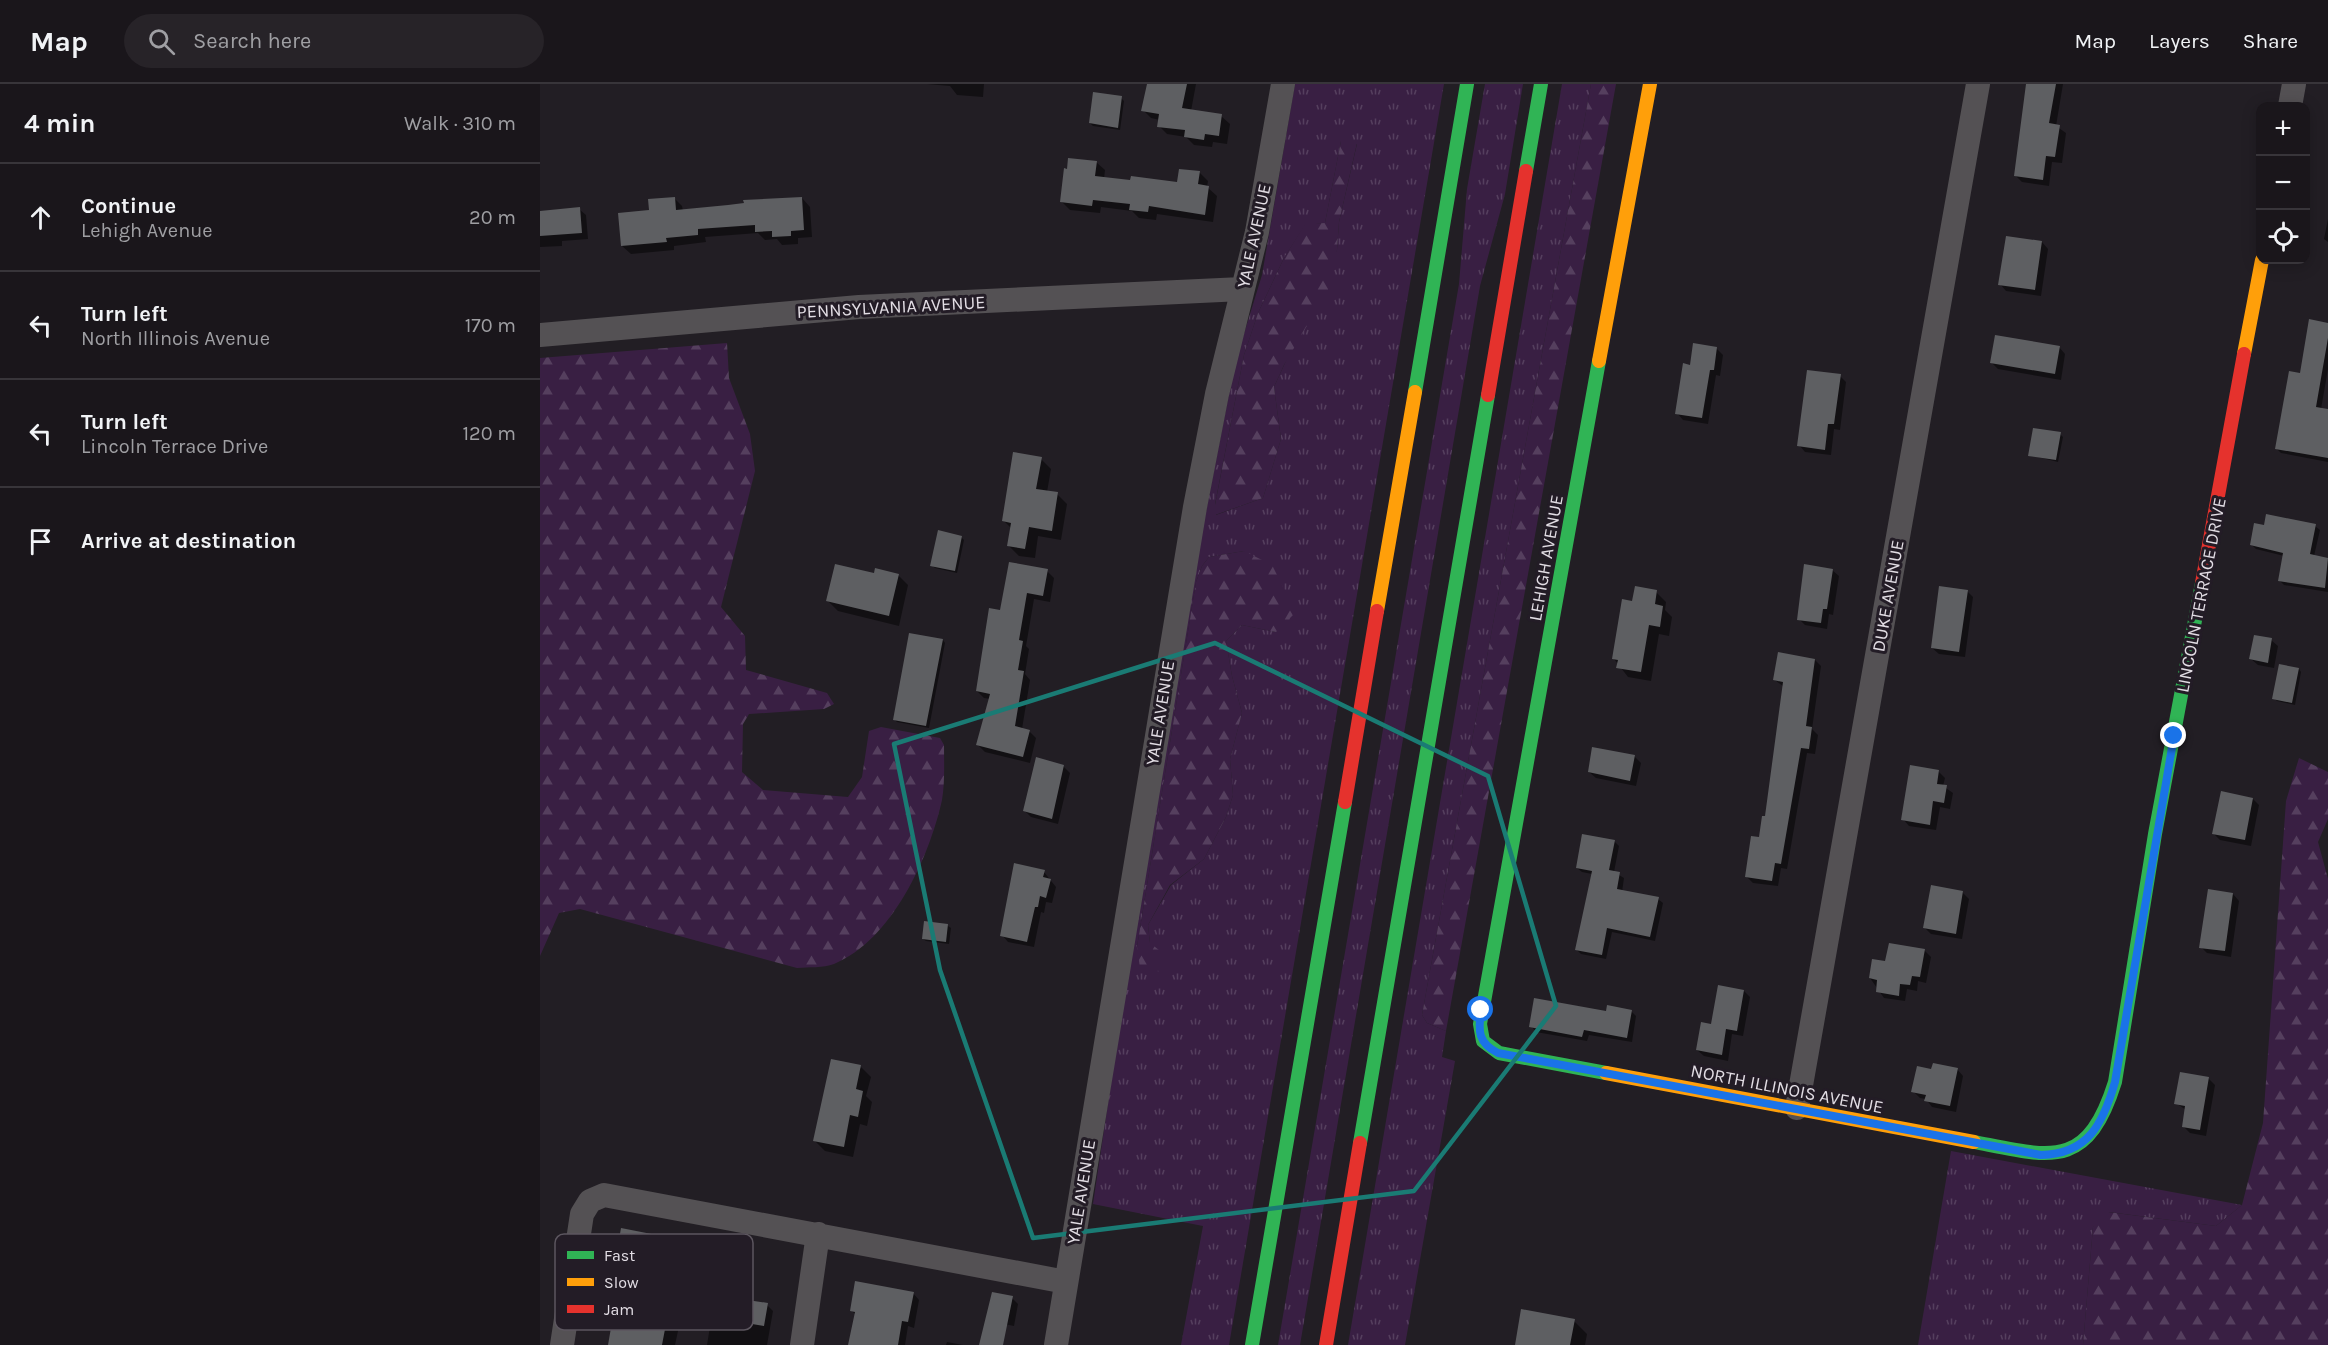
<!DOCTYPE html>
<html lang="en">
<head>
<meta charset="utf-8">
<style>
  body { margin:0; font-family:Karla,sans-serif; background:#272328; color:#f1f3f6 }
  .controls { position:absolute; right:18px; top:18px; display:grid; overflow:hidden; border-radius:12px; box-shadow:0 3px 15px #0003 }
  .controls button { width:54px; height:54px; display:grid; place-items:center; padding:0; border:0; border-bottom:2px solid #38353a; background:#1a161b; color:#f1f3f6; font:30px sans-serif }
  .stop { position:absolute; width:18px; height:18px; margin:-14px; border:4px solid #1a73e8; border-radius:50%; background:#fff }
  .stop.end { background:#1a73e8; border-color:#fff; box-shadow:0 2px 6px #0008 }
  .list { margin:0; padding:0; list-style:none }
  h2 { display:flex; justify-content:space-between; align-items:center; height:78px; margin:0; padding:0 24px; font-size:26px }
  h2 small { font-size:20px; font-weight:400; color:#9f9fa3 }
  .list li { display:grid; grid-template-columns:39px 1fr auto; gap:18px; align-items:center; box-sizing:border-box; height:108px; padding:0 24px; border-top:2px solid #38353a }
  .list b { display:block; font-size:22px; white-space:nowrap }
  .list p { margin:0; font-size:20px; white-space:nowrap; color:#9f9fa3 }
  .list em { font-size:20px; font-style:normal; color:#9f9fa3 }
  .icon { flex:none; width:33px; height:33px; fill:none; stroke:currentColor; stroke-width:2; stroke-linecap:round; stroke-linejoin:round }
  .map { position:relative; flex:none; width:1788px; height:1261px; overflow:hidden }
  header { display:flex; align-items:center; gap:36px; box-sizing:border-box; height:84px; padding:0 30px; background:#1a161b; border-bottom:2px solid #38353a }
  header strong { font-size:28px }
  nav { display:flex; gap:33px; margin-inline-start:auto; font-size:21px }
  .search { width:420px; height:54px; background:#272328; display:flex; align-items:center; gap:15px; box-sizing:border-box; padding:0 21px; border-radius:33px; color:#9f9fa3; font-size:22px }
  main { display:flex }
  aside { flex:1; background:#1a161b }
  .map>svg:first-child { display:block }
</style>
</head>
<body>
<header>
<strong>Map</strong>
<div class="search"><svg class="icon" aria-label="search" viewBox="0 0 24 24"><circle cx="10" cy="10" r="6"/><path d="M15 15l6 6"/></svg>Search here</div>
<nav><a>Map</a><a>Layers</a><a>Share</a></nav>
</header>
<main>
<aside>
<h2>4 min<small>Walk · 310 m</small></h2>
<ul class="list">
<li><svg class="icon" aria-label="ahead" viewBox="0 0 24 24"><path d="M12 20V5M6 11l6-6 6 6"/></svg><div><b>Continue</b><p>Lehigh Avenue</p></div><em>20 m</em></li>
<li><svg class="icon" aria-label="left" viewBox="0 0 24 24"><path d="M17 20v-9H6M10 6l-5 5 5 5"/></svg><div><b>Turn left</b><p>North Illinois Avenue</p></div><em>170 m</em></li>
<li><svg class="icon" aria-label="left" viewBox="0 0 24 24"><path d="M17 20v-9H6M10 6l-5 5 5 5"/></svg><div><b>Turn left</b><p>Lincoln Terrace Drive</p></div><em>120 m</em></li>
<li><svg class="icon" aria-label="arrive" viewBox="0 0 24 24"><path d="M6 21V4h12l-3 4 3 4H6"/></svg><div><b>Arrive at destination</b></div></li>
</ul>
</aside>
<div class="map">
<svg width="1788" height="1261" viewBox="0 0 1788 1261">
  <defs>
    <pattern id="grass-tufts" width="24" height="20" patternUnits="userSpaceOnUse" patternTransform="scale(1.5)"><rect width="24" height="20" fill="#391f43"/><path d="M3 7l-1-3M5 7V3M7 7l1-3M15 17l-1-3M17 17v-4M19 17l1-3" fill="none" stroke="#553f5e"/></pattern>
    <pattern id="forest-firs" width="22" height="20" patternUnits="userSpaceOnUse" patternTransform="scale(1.5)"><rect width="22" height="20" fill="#391f43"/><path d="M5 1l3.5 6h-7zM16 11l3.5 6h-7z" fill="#553f5e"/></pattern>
  </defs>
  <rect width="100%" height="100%" fill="#221e24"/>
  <path fill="url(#grass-tufts)" fill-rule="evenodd" d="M 755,0 L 904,0 L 689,1261 L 641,1261 L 663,1142 L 553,1120 L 587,892 L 655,484 L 695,279 L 722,191 ZM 801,57 L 817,60 L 799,138 L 797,166 L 734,303 L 741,355 L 723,414 L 676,431 L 675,420 L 704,271 L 718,229 L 744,174 L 765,141 L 785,139 ZM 704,467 L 736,548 L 702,541 L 686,557 L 692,592 L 702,629 L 690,675 L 693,711 L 686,733 L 664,775 L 631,801 L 608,841 L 610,859 L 597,863 L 656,498 L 662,482 L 669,473 Z
    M 945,0 L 983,0 L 965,110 L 940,202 L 760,1261 L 738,1261 L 919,200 L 927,105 Z
    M 1022,0 L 1051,0 L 882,931 L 887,939 L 906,947 L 902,973 L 915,977 L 865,1261 L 808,1261 Z
    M 1411,1067 L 1702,1121 L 1676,1142 L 1569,1128 L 1553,1143 L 1543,1261 L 1378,1261 Z"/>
  <path fill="url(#forest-firs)" d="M 1051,0 L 1076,0 L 906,947 L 887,939 L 882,931 Z
    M 809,56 L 817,59 L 799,138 L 797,166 L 789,204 L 744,281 L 734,303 L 741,355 L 723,414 L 675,431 L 675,421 L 704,271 L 718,229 L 744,174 L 765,140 L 785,139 L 801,57 Z
    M 187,259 L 189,294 L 210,350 L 215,387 L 181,523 L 205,552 L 206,586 L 287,609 L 294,620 L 284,625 L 209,630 L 203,640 L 202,688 L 223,706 L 308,713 L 322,693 L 329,647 L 341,643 L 400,654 L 404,661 C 404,678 405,699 402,716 C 389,774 352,856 294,880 C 283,884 268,883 257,884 L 40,825 L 19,829 L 0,872 L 0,274 Z
    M 704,467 L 732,481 L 745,507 L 753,531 L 736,548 L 702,541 L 686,557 L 692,592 L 702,629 L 690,675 L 693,711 L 686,733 L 664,775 L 630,801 L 608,841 L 610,859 L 629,874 L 622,888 L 600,884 L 597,863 L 656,498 L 662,482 L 669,473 Z
    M 1759,674 L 1788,688 L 1788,735 L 1778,758 L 1788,795 L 1788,1261 L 1543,1261 L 1553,1143 L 1557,1133 L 1568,1128 L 1676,1142 L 1702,1121 L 1723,1039 L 1746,717 Z"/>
  <path fill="#0007" d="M 387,0 L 444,0 L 443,13 L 417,11 L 410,2 Z
    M 609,0 L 656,0 L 651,27 L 681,32 L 690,40 L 687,60 L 673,58 L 672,63 L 654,61 L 646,53 L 627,50 L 619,42 L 620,36 L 611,34 L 603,26 Z
    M 1488,0 L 1523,0 L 1516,42 L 1526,49 L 1522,79 L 1512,78 L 1509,102 L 1482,98 L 1476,92 Z
    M 581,14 L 584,17 L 580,46 L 553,42 L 550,39 Z
    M 556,78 L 565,86 L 564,95 L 639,99 L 659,88 L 668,97 L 667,103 L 677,112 L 673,138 L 617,130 L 616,136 L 599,134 L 592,127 L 561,123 L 560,129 L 530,126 L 522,118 Z
    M 134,114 L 142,122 L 143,127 L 262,114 L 270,123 L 272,153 L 258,154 L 258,160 L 242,161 L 237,155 L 225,156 L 218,149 L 165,153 L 166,158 L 134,162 L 134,166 L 91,170 L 82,162 L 110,127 Z
    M 39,125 L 46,131 L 48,155 L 22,157 L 22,162 L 0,163 L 0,128 Z
    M 1788,135 L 1788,158 L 1784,155 Z
    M 1502,158 L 1508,165 L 1501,212 L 1466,207 L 1460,200 Z
    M 1788,240 L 1788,285 L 1781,325 L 1788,326 L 1788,378 L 1741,369 L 1736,364 L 1761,291 Z
    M 1519,263 L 1525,270 L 1521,296 L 1458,285 L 1452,279 Z
    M 1177,265 L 1183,271 L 1180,292 L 1176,291 L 1168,340 L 1143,336 L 1137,329 L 1151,282 Z
    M 1300,292 L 1306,298 L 1300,346 L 1294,345 L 1291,371 L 1265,368 L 1259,361 Z
    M 1520,350 L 1523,353 L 1518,378 L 1490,371 Z
    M 501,375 L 511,385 L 507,408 L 517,410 L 527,420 L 521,456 L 498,452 L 495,474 L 479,472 L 469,462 L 472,445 L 464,437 Z
    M 1775,442 L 1780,446 L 1774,472 L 1788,475 L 1788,508 L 1744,501 L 1740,497 L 1744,472 L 1716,465 L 1711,460 Z
    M 421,453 L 424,456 L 417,489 L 395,484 L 392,481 Z
    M 1292,486 L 1299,492 L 1293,531 L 1289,530 L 1287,545 L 1265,541 L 1259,535 Z
    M 507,487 L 514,494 L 510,518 L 494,515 L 486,562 L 489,565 L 485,590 L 490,596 L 482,645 L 489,647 L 496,654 L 490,679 L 445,668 L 438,661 L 450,615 L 444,614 L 437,607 L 462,528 Z
    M 335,491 L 358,491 L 368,501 L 359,542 L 298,527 L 288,517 Z
    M 1427,507 L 1433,513 L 1425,573 L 1399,570 L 1392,564 Z
    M 1116,508 L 1126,518 L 1125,526 L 1132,533 L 1129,552 L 1119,550 L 1111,597 L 1088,593 L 1074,575 L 1094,519 Z
    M 403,556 L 405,559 L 389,644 L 357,638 L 354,635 Z
    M 1731,556 L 1738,562 L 1734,584 L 1718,581 L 1711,575 Z
    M 1275,576 L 1281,582 L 1272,645 L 1278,651 L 1275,670 L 1267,669 L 1247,785 L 1241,784 L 1238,802 L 1213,799 L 1206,792 L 1226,734 L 1244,603 L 1235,596 Z
    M 1759,585 L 1761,588 L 1755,621 L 1737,617 L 1734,614 Z
    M 1094,672 L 1101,679 L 1096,702 L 1056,694 L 1049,688 Z
    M 523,682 L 530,689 L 518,740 L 491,733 L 484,726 Z
    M 1398,687 L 1405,694 L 1403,702 L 1413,709 L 1410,725 L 1400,723 L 1396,746 L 1369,742 L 1363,735 Z
    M 1713,715 L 1719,721 L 1711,762 L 1680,756 L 1674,750 Z
    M 1074,757 L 1079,762 L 1074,788 L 1084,794 L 1082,808 L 1118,815 L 1123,819 L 1115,857 L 1072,848 L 1066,875 L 1041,870 L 1036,865 L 1052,790 L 1042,788 L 1037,784 Z
    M 504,788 L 516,803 L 512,819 L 506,818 L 504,829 L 501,828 L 494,863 L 468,858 L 462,851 Z
    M 1422,808 L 1429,815 L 1422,855 L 1391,850 L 1385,844 Z
    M 1693,810 L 1699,817 L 1691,873 L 1667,869 L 1661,863 Z
    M 408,842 L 411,844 L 409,860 L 386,857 L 383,855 Z
    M 1384,866 L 1391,873 L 1386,899 L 1378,897 L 1377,907 L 1367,905 L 1365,917 L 1344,914 L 1330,894 L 1347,879 Z
    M 1204,907 L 1210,913 L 1203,952 L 1192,950 L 1188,977 L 1164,972 L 1157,966 L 1172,942 Z
    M 1091,927 L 1096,932 L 1092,958 L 1049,951 L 1047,957 L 996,948 L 991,942 Z
    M 321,983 L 331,993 L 326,1012 L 332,1018 L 327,1042 L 320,1040 L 313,1073 L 285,1067 L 275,1057 Z
    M 1417,985 L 1423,992 L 1416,1028 L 1392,1023 L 1386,1015 L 1380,1014 L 1373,1007 L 1393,986 Z
    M 1668,994 L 1675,1001 L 1666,1052 L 1650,1049 L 1643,1042 L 1646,1026 L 1636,1019 Z
    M 142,1157 L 148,1163 L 138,1214 L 144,1219 L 135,1261 L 69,1261 L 77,1219 L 71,1213 Z
    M 373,1209 L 379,1216 L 374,1244 L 368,1242 L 365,1261 L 310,1261 L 316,1231 L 311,1226 Z
    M 175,1212 L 227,1221 L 233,1227 L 227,1261 L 167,1261 Z
    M 472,1214 L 478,1220 L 474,1242 L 454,1238 Z
    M 1034,1237 L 1047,1250 L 1045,1261 L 976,1261 Z
    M 407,1258 L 423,1261 L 406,1261 Z"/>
  <path fill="#5e5f62" d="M 607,0 L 647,0 L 642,24 L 682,30 L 679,52 L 665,50 L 664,56 L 644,53 L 645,46 L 617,43 L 619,30 L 601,27 Z
    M 1486,0 L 1516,0 L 1509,39 L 1520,41 L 1515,73 L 1506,72 L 1503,96 L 1474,92 Z
    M 553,8 L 582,12 L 578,44 L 549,39 Z
    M 528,74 L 557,77 L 555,92 L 590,96 L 591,92 L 637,98 L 639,85 L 660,87 L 658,100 L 669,102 L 665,131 L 609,122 L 608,128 L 589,126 L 590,120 L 553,116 L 552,122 L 520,118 L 524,84 L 527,85 Z
    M 135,113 L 136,126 L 188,121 L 204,119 L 203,116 L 262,113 L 264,146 L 251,147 L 251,152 L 232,153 L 232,147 L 215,148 L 215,141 L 158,145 L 158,151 L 126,154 L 127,158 L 81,162 L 78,129 L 109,126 L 108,115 Z
    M 40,123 L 42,149 L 0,152 L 0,127 Z
    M 1466,152 L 1502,157 L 1495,206 L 1458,201 Z
    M 1769,235 L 1788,239 L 1788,254 L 1776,323 L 1788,325 L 1788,374 L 1735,365 L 1749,287 L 1760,289 Z
    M 1455,251 L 1520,262 L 1515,290 L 1450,279 Z
    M 1153,259 L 1177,263 L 1174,286 L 1170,286 L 1162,334 L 1135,330 L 1143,279 L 1150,281 Z
    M 1267,286 L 1301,290 L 1294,340 L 1288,340 L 1285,366 L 1257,362 Z
    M 1493,344 L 1521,348 L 1516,376 L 1488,372 Z
    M 473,368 L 502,373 L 496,405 L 518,408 L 512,447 L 489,443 L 485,465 L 467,462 L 471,439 L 462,437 Z
    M 1726,430 L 1776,440 L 1770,470 L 1788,474 L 1785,504 L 1738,497 L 1743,469 L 1710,461 L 1714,439 L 1724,441 Z
    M 398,446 L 422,452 L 415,487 L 390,482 Z
    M 469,478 L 508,485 L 503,512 L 487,509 L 479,556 L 483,557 L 478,586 L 484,587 L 475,642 L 490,646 L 483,673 L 436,661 L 450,610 L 436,607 L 449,524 L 460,526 Z
    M 295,480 L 334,489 L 335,484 L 359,490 L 349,532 L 286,517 Z
    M 1264,480 L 1293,485 L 1287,525 L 1283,525 L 1281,539 L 1257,536 Z
    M 1095,502 L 1117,506 L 1115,520 L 1123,522 L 1120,543 L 1109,541 L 1101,588 L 1076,584 L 1078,576 L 1072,575 L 1082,515 L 1092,517 Z
    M 1399,502 L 1428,506 L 1419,568 L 1391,564 Z
    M 369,549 L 403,555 L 386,642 L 353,636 Z
    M 1714,551 L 1732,554 L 1728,579 L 1709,575 Z
    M 1238,568 L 1275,575 L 1266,642 L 1272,643 L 1269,665 L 1261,664 L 1241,780 L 1235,779 L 1232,797 L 1205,793 L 1211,752 L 1219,753 L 1222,732 L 1225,732 L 1243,598 L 1233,596 Z
    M 1739,580 L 1759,584 L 1752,619 L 1732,615 Z
    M 1052,663 L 1095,671 L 1090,697 L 1048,688 Z
    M 496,673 L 524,681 L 512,735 L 483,727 Z
    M 1370,681 L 1399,686 L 1397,700 L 1407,701 L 1404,719 L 1393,717 L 1390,741 L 1361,736 Z
    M 1681,707 L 1713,714 L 1705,756 L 1672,750 Z
    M 1042,750 L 1075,756 L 1069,786 L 1080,788 L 1077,805 L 1119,813 L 1110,853 L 1067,844 L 1062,871 L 1035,866 L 1052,787 L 1036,784 Z
    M 474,779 L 505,786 L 503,793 L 511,795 L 506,814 L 500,812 L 498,823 L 495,823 L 487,858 L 460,852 Z
    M 1391,801 L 1423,807 L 1416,850 L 1383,844 Z
    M 1668,805 L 1693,809 L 1685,867 L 1659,864 Z
    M 384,837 L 408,840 L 406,858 L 382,855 Z
    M 1349,859 L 1385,865 L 1380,893 L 1372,892 L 1370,901 L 1360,900 L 1359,912 L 1336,908 L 1337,896 L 1329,894 L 1332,875 L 1345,877 Z
    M 1178,901 L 1204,906 L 1197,947 L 1186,945 L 1182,971 L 1156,966 L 1161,938 L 1171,940 Z
    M 994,914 L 1066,927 L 1067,921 L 1092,926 L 1087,954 L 1044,946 L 1042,953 L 989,943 Z
    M 291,975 L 321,981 L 316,1005 L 323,1007 L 318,1033 L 310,1031 L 304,1063 L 273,1057 Z
    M 1393,979 L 1418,984 L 1410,1022 L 1384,1017 L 1386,1011 L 1371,1008 L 1377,982 L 1391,985 Z
    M 1640,988 L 1669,993 L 1660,1046 L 1642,1043 L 1645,1022 L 1634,1020 Z
    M 81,1144 L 142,1156 L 122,1261 L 68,1261 L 76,1215 L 69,1214 Z
    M 315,1197 L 374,1208 L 368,1238 L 362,1237 L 358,1261 L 308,1261 L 315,1228 L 310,1227 Z
    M 452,1208 L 473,1212 L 463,1261 L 439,1261 Z
    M 174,1211 L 228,1219 L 224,1242 L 170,1233 Z
    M 981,1225 L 1035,1235 L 1030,1261 L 975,1261 Z"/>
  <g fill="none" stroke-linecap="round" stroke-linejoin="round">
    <path stroke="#545154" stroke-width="24" d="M 1750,22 L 1754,0
      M 0,251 L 319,223 L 702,205
      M 1257,1024 L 1438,0
      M 22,1261 L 42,1130 L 50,1117 L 64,1111 L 526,1198
      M 262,1261 L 278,1150
      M 516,1261 L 655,423 L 677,310 L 717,148 L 743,0"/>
    <path stroke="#30b455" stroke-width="14" d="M 986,87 L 1001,0
      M 1059,277 L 940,940 L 943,957 L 959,969 L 1066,989
      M 875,308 L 927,0
      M 1434,1058 C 1511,1073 1547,1087 1575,998 L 1615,750 L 1662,499
      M 820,1059 L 948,311
      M 712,1261 L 805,718"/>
    <path stroke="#ff9f0a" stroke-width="14" d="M 1704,270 L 1722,176
      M 1059,277 L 1110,0
      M 837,527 L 875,308
      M 1066,989 L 1434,1058"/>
    <path stroke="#e5322d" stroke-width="14" d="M 948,311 L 986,87
      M 1662,499 L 1704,270
      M 805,718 L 837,527
      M 786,1261 L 820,1059"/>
  </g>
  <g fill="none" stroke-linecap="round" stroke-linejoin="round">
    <path stroke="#1a73e8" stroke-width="8" d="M 941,926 C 938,947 938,959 958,969 L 1501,1071 C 1548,1070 1563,1040 1575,998 L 1634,652"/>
  </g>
  <path fill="none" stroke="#1a7b74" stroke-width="4.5" stroke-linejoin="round" d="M 675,559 L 948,692 L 1016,922 L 874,1107 L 493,1154 L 400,886 L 354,660 Z"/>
  <g text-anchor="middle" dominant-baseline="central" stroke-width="6" stroke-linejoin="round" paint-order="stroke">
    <g font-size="18" fill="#e2dde4" stroke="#231c26">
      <text transform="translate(714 152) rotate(-78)">YALE AVENUE</text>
      <text transform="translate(351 223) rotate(-3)">PENNSYLVANIA AVENUE</text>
      <text transform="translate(1006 474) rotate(-80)">LEHIGH AVENUE</text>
      <text transform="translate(1661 511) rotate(-79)">LINCOLN TERRACE DRIVE</text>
      <text transform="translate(1348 512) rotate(-80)">DUKE AVENUE</text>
      <text transform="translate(620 629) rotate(-81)">YALE AVENUE</text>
      <text transform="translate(1247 1005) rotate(11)">NORTH ILLINOIS AVENUE</text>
      <text transform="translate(541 1108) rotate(-81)">YALE AVENUE</text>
    </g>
  </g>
  <rect x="15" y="1150" width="198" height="96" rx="9" fill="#231c26" stroke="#5c565f" stroke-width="1.5"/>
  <rect x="27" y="1167" width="27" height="8" fill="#30b455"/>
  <rect x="27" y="1194" width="27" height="8" fill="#ff9f0a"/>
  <rect x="27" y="1221" width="27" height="8" fill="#e5322d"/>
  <g font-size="16" fill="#e2dde4">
    <text x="64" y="1177">Fast</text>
    <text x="64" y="1204">Slow</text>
    <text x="64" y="1231">Jam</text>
  </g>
</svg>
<div class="controls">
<button>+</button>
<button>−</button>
<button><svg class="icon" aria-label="locate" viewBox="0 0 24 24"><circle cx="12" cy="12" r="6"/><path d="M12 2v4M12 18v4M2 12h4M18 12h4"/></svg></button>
</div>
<div class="stop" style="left:941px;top:926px"></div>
<div class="stop end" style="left:1634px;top:652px"></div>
</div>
</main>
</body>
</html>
